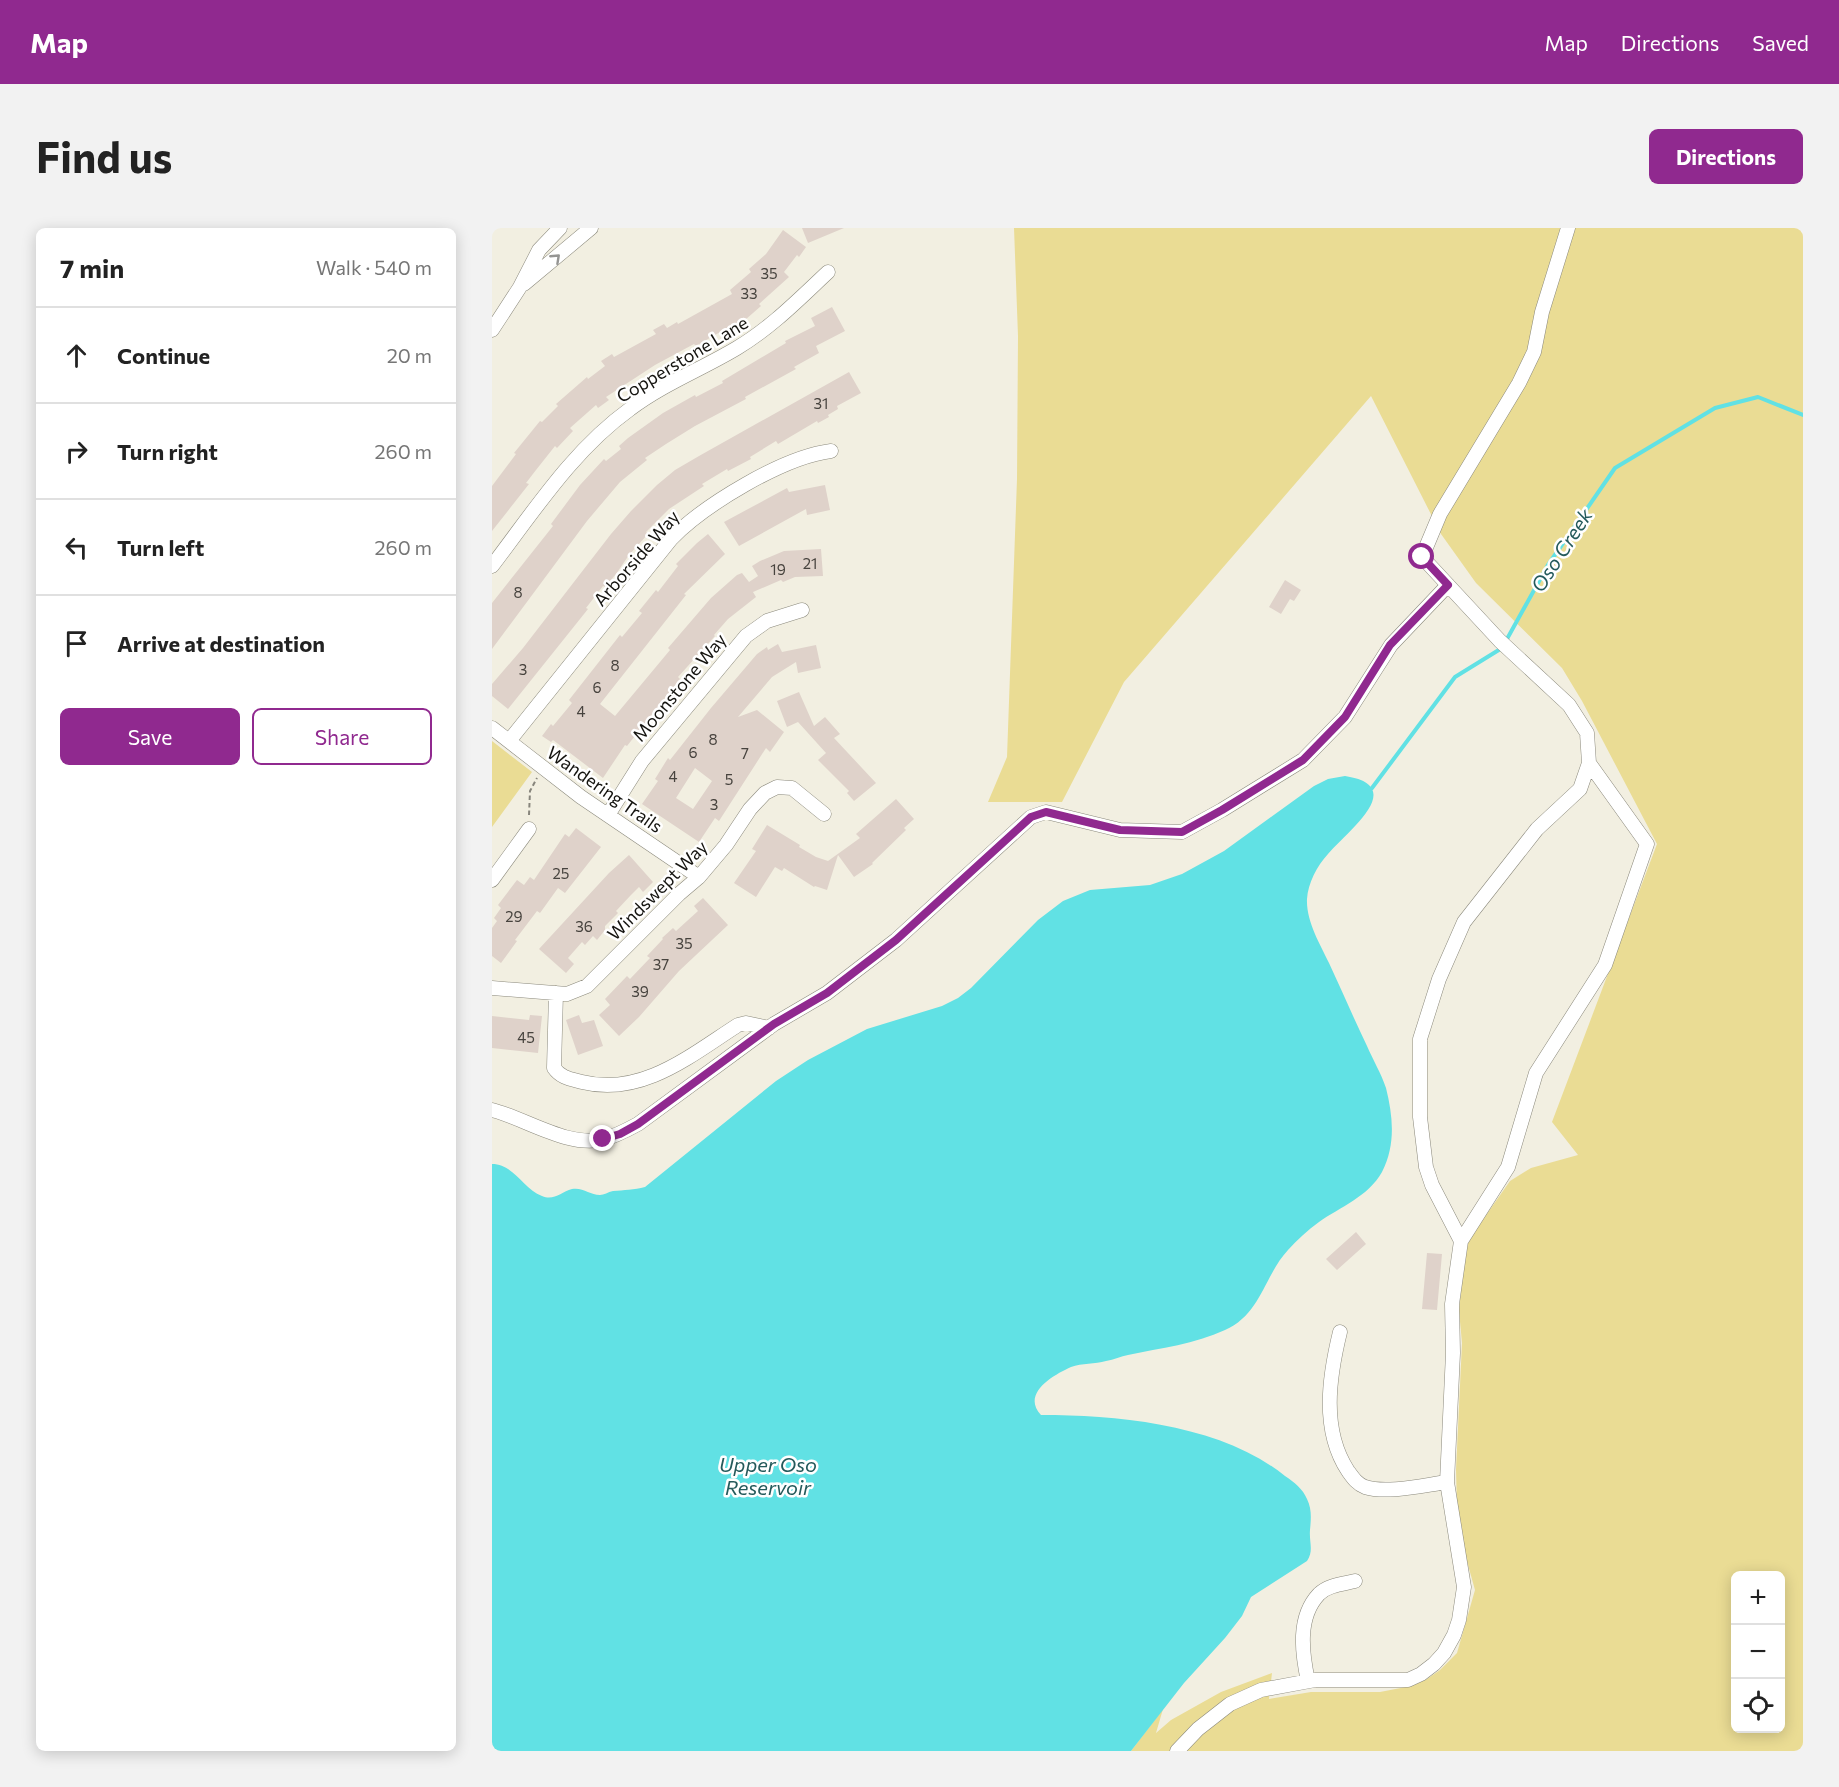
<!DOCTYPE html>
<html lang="en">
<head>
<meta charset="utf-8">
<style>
  body { margin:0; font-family:Commissioner,sans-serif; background:#f2f2f2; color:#222 }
  .controls { position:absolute; right:18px; bottom:18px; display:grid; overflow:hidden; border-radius:9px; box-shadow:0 3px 15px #0003 }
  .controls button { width:54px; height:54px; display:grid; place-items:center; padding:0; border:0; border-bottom:2px solid #e0e0e0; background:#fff; color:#222; font:30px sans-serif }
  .stop { position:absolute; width:18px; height:18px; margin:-14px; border:4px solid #90298f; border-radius:50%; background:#fff }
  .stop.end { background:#90298f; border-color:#fff; box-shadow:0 2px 6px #0008 }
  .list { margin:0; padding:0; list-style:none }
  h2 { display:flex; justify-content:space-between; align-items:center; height:78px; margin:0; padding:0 24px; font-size:26px }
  h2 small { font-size:20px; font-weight:400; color:#767676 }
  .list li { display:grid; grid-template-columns:39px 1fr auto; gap:18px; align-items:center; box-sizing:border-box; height:96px; padding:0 24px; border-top:2px solid #e0e0e0 }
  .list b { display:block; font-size:22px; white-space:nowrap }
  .list em { font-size:20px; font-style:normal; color:#767676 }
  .actions { display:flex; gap:12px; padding:18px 24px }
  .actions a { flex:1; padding:14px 0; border:2px solid #90298f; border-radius:9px; text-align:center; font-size:21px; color:#90298f }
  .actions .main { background:#90298f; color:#fff }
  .icon { flex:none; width:33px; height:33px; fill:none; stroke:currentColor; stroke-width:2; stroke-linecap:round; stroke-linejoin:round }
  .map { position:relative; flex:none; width:1311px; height:1523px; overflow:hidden; border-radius:9px }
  header { display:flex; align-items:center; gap:36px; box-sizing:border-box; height:84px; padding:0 30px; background:#90298f; color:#fff }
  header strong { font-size:28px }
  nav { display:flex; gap:33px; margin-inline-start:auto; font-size:21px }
  .intro { display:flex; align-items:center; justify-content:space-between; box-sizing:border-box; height:144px; padding:0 36px }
  h1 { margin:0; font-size:42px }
  .button { padding:15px 27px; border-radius:9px; background:#90298f; color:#fff; font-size:21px; font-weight:700 }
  main { display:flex; gap:36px; padding:0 36px }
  aside { flex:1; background:#fff; border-radius:9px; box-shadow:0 3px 15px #0003 }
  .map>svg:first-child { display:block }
</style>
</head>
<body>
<header>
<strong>Map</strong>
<nav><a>Map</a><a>Directions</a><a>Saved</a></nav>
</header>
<div class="intro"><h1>Find us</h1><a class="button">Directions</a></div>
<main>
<aside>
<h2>7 min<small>Walk · 540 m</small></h2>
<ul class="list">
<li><svg class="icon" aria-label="ahead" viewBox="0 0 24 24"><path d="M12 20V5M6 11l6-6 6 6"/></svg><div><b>Continue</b></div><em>20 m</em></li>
<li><svg class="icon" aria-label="right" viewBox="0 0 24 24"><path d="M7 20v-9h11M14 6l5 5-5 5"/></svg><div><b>Turn right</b></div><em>260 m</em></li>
<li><svg class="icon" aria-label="left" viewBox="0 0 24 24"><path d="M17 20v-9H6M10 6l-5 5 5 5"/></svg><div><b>Turn left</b></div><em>260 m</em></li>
<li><svg class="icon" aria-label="arrive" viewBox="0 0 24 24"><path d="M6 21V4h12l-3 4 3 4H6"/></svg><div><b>Arrive at destination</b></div></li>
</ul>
<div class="actions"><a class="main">Save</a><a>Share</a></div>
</aside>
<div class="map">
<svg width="1311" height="1523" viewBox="0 0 1311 1523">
  <rect width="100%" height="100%" fill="#f2efe1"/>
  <path fill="#eadc94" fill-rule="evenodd" d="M 522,0 L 1311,0 L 1311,1523 L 639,1523 L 671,1481 L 664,1505 L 679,1492 L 729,1464 L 780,1445 L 777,1471 L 819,1464 L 888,1464 L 919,1458 L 935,1451 L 948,1442 L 965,1425 L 983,1362 L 971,1319 L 965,1279 L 964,1242 L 970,1115 L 967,1083 L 973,1017 L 1018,953 L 1039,940 L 1086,927 L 1060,894 L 1165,616 L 1090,473 L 1070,440 L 984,355 L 949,306 L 879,168 L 632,454 L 570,574 L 496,574 L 515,529 L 525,251 L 526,108 ZM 1244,1348 L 1288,1348 L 1288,1500 L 1244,1500 Z
    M 0,513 L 40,544 L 0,599 Z"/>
  <path fill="#61e1e4" d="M 853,548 C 918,558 854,604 836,626 C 825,638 816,655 815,671 C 814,693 828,716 837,735 C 850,763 862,791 875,818 C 881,832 889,845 894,860 C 901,888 904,917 890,944 C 876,969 848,979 827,994 C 816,1002 805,1012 796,1022 C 772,1048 769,1086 733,1102 C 703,1116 669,1120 636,1127 C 629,1128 622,1132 614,1133 C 603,1136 590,1135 579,1139 C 561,1147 529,1166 549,1187 C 628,1187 730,1197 793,1248 C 802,1254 811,1261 815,1271 C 820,1281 819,1291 818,1302 C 817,1314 822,1323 815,1333 L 759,1369 L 750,1388 L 733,1410 L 692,1455 L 639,1523 L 0,1523 L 0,936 C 22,936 31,961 50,968 C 62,973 69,964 80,961 C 91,959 98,967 108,967 C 112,967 116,964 121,963 C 132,962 142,962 153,959 L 284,853 L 316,832 L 375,801 L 450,778 L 466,770 L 479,760 L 546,692 L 571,673 L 598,662 L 658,657 L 690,646 L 732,623 L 822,558 L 836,551 Z"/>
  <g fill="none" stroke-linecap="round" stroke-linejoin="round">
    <path stroke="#61e1e4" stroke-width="4" d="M 880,560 L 963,449 L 1010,420 L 1056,337 L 1123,240 L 1223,180 L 1266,169 L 1311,187"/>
  </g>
  <path fill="#dfd2ca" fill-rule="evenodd" d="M 310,0 L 352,0 L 316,15 Z
    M 291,2 L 314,19 L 307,29 L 305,27 L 292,44 L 297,49 L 267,76 L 269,78 L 253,92 L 243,98 L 242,96 L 204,118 L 202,116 L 163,137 L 114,169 L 117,172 L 106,180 L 104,177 L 78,200 L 81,203 L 65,220 L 63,218 L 44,242 L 34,255 L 37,256 L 0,303 L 0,258 L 24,226 L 22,225 L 48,193 L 50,194 L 66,178 L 64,176 L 95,149 L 96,151 L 113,138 L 109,133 L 120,126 L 122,129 L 164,106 L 161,102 L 172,96 L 175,100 L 185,94 L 186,96 L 240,66 L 238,62 L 259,44 L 257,41 L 274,26 Z
    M 340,79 L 353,103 L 324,118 L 327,125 L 302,139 L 304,141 L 253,169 L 254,171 L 203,198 L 174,216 L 153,230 L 155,232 L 128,254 L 95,293 L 0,421 L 0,375 L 61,298 L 59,296 L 88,257 L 112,231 L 114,233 L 129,221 L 127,218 L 136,210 L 171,185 L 203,167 L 204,169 L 231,155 L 230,153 L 294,115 L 293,113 L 323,98 L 319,90 Z
    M 357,144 L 369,165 L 345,178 L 346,181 L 336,187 L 337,189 L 326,195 L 325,193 L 286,216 L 284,213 L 258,229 L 259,231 L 236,243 L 235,241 L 210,256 L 212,258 L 177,281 L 154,304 L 156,306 L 137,327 L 124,346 L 113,359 L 111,358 L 94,380 L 96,381 L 16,481 L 0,468 L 0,456 L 31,420 L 119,306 L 139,283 L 165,257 L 183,242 L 207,228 Z
    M 333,257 L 338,282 L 315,287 L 314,281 L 247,318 L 232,294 L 295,260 L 297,264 Z
    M 216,306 L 233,326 L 192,366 L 194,367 L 108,476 L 123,488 L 178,422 L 176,420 L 219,370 L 245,347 L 250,345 L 257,354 L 266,348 L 260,338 L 268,333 L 292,323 L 329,321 L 331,348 L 303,349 L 291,354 L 289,352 L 261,364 L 264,369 L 236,391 L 222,407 L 223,408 L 186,449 L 188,451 L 135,518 L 133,517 L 111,550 L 61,512 L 59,514 L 50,508 L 59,496 L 61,498 L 80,475 L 77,472 L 128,407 L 130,409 L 150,385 L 147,383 L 164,362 L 166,364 L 186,338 L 184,336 L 205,315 Z
    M 793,352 L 809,362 L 802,373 L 798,371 L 789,386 L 777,379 Z
    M 286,416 L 290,424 L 324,417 L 329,440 L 306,445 L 304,434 L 280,449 L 246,489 L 265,482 L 292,504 L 278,524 L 274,520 L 227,593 L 223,590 L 207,614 L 150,576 L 166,553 L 163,551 L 176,530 L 178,532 L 219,480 L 265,426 L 275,419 L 276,422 ZM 203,540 L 220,553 L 201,581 L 184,570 Z
    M 307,464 L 322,498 L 333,489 L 348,506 L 342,510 L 384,555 L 362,573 L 355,565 L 357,563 L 326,532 L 334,525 L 306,494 L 295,499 L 285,473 Z
    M 404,571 L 422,591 L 412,600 L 414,602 L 380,635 L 381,636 L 362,649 L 346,627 L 335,662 L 323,658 L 322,659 L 292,640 L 290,643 L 283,639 L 264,669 L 242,655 L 264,623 L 260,621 L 275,597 L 308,617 L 307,619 L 324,629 L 336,633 L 368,610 L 364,606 Z
    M 84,600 L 109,619 L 73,665 L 66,660 L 48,685 L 45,683 L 23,712 L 25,713 L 9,735 L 0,728 L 0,700 L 5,693 L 2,690 L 9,680 L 6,677 L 25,652 L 32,657 L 38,649 L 42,652 L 73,606 L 77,609 Z
    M 137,627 L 161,654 L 151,664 L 147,659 L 139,667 L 124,683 L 126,685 L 113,698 L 113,702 L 105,712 L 101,708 L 93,717 L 90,714 L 76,730 L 82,736 L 74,745 L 47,721 L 117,645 Z
    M 211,670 L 236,697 L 187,743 L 147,789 L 127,808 L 107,787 L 118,777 L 113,771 L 135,748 L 138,751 L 158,730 L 155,728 L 171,711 L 170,710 L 181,700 L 184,703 L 206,683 L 202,678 Z
    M 38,787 L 50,788 L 46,825 L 0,820 L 0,788 L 37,792 Z
    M 87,787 L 90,795 L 102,792 L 111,818 L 86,827 L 74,792 Z
    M 864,1004 L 874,1016 L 845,1042 L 834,1031 Z
    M 935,1025 L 950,1026 L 945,1082 L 930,1081 Z"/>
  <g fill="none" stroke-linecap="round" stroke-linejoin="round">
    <defs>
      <path id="minor" d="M 32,56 L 99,0
        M 0,102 L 28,59 L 47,22 L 68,0
        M 0,338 C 42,283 81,222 138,181 C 171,156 210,141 245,120 C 280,99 307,71 336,44
        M 0,500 L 89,569 L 207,649
        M 17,513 L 179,311 C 212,277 291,229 339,223
        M 116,587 L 150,533 L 254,408 L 275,393 L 310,382
        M 0,652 L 37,601
        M 0,760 L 75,766 L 95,758 L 187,666 L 207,649 L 234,617 L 258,581 L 273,565 L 285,559 L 300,560 L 332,586
        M 64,765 L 62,840 C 69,850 79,851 90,854 C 150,869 199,827 246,797 L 254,795 L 277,800
        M 0,882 C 35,891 76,920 112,911 C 124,908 135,902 146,896 L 282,796 L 335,765 L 404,712 L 539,589 L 554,584 L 628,602 L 690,604 L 730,582 L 811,532 L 853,489 L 899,417 L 956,357
        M 969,1013 L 1016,939 L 1044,845 L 1113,737 L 1155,616 L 1097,535
        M 848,1104 C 837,1149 829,1202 856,1243 C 861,1250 865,1256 873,1259 C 895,1266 932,1257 955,1254
        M 816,1453 C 810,1425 805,1389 827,1366 C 836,1357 851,1356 863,1353
        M 685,1523 L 706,1501 L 738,1476 L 769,1462 L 823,1452 L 916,1452 L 929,1446 L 942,1436 L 952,1425 L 962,1407 L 967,1392 L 972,1359 L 955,1254 L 961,1125 L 960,1076 L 969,1013 L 940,957 L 934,939 L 928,889 L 928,811 L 947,751 L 972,694 L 1045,601 L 1088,561 L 1097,535 L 1095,505 L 1077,477 L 1008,413 L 930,329 L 948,286 L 1027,155 L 1042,124 L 1050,84 L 1076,0"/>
    </defs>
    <use href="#minor" stroke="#8b897c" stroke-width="15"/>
    <path stroke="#87857c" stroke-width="2" stroke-dasharray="4.5 3" stroke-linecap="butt" d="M 37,587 L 38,563 L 45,550"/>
    <use href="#minor" stroke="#fff" stroke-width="14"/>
  </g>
  <defs><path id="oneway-chevron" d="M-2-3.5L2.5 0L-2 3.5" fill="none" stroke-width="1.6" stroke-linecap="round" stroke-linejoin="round" transform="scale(1.5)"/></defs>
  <use stroke="#959593" href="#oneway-chevron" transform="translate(64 30) rotate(-43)"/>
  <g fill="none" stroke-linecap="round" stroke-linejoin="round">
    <path stroke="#90298f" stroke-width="8" d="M 111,911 L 128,906 L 146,896 L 282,796 L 335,765 L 404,712 L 539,589 L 554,584 L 628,602 L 690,604 L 730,582 L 811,532 L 853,489 L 898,417 L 956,357 L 930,329"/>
  </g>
  <g text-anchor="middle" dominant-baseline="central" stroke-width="5" stroke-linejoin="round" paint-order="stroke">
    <g font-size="15" fill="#47433e">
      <text x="277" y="45">35</text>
      <text x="257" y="65">33</text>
      <text x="329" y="175">31</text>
      <text x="318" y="335">21</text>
      <text x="286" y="341">19</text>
      <text x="26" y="364">8</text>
      <text x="123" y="437">8</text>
      <text x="31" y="441">3</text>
      <text x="105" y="459">6</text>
      <text x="89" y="483">4</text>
      <text x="221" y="511">8</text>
      <text x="201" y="524">6</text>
      <text x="253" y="525">7</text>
      <text x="181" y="548">4</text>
      <text x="237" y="551">5</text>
      <text x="222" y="576">3</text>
      <text x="69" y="645">25</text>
      <text x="22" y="688">29</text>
      <text x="92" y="698">36</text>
      <text x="192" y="715">35</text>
      <text x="169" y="736">37</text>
      <text x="148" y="763">39</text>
      <text x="34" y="809">45</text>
    </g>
    <g font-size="18" fill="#14130f" stroke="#fff">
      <text transform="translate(190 131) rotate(-31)">Copperstone Lane</text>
      <text transform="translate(144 330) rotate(-49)">Arborside Way</text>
      <text transform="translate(187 459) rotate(-50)">Moonstone Way</text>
      <text transform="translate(113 561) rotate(35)">Wandering Trails</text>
      <text transform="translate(165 662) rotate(-45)">Windswept Way</text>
    </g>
    <g font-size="20" font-style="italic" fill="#245a5b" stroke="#fff">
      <text transform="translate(1069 322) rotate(-57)">Oso Creek</text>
      <text x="276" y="1236">Upper Oso<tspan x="276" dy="23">Reservoir</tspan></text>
    </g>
  </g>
</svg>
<div class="controls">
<button>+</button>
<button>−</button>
<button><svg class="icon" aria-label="locate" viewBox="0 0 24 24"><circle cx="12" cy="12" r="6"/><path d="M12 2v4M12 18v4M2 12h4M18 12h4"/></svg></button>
</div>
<div class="stop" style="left:930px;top:329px"></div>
<div class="stop end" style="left:111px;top:911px"></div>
</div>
</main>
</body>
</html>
